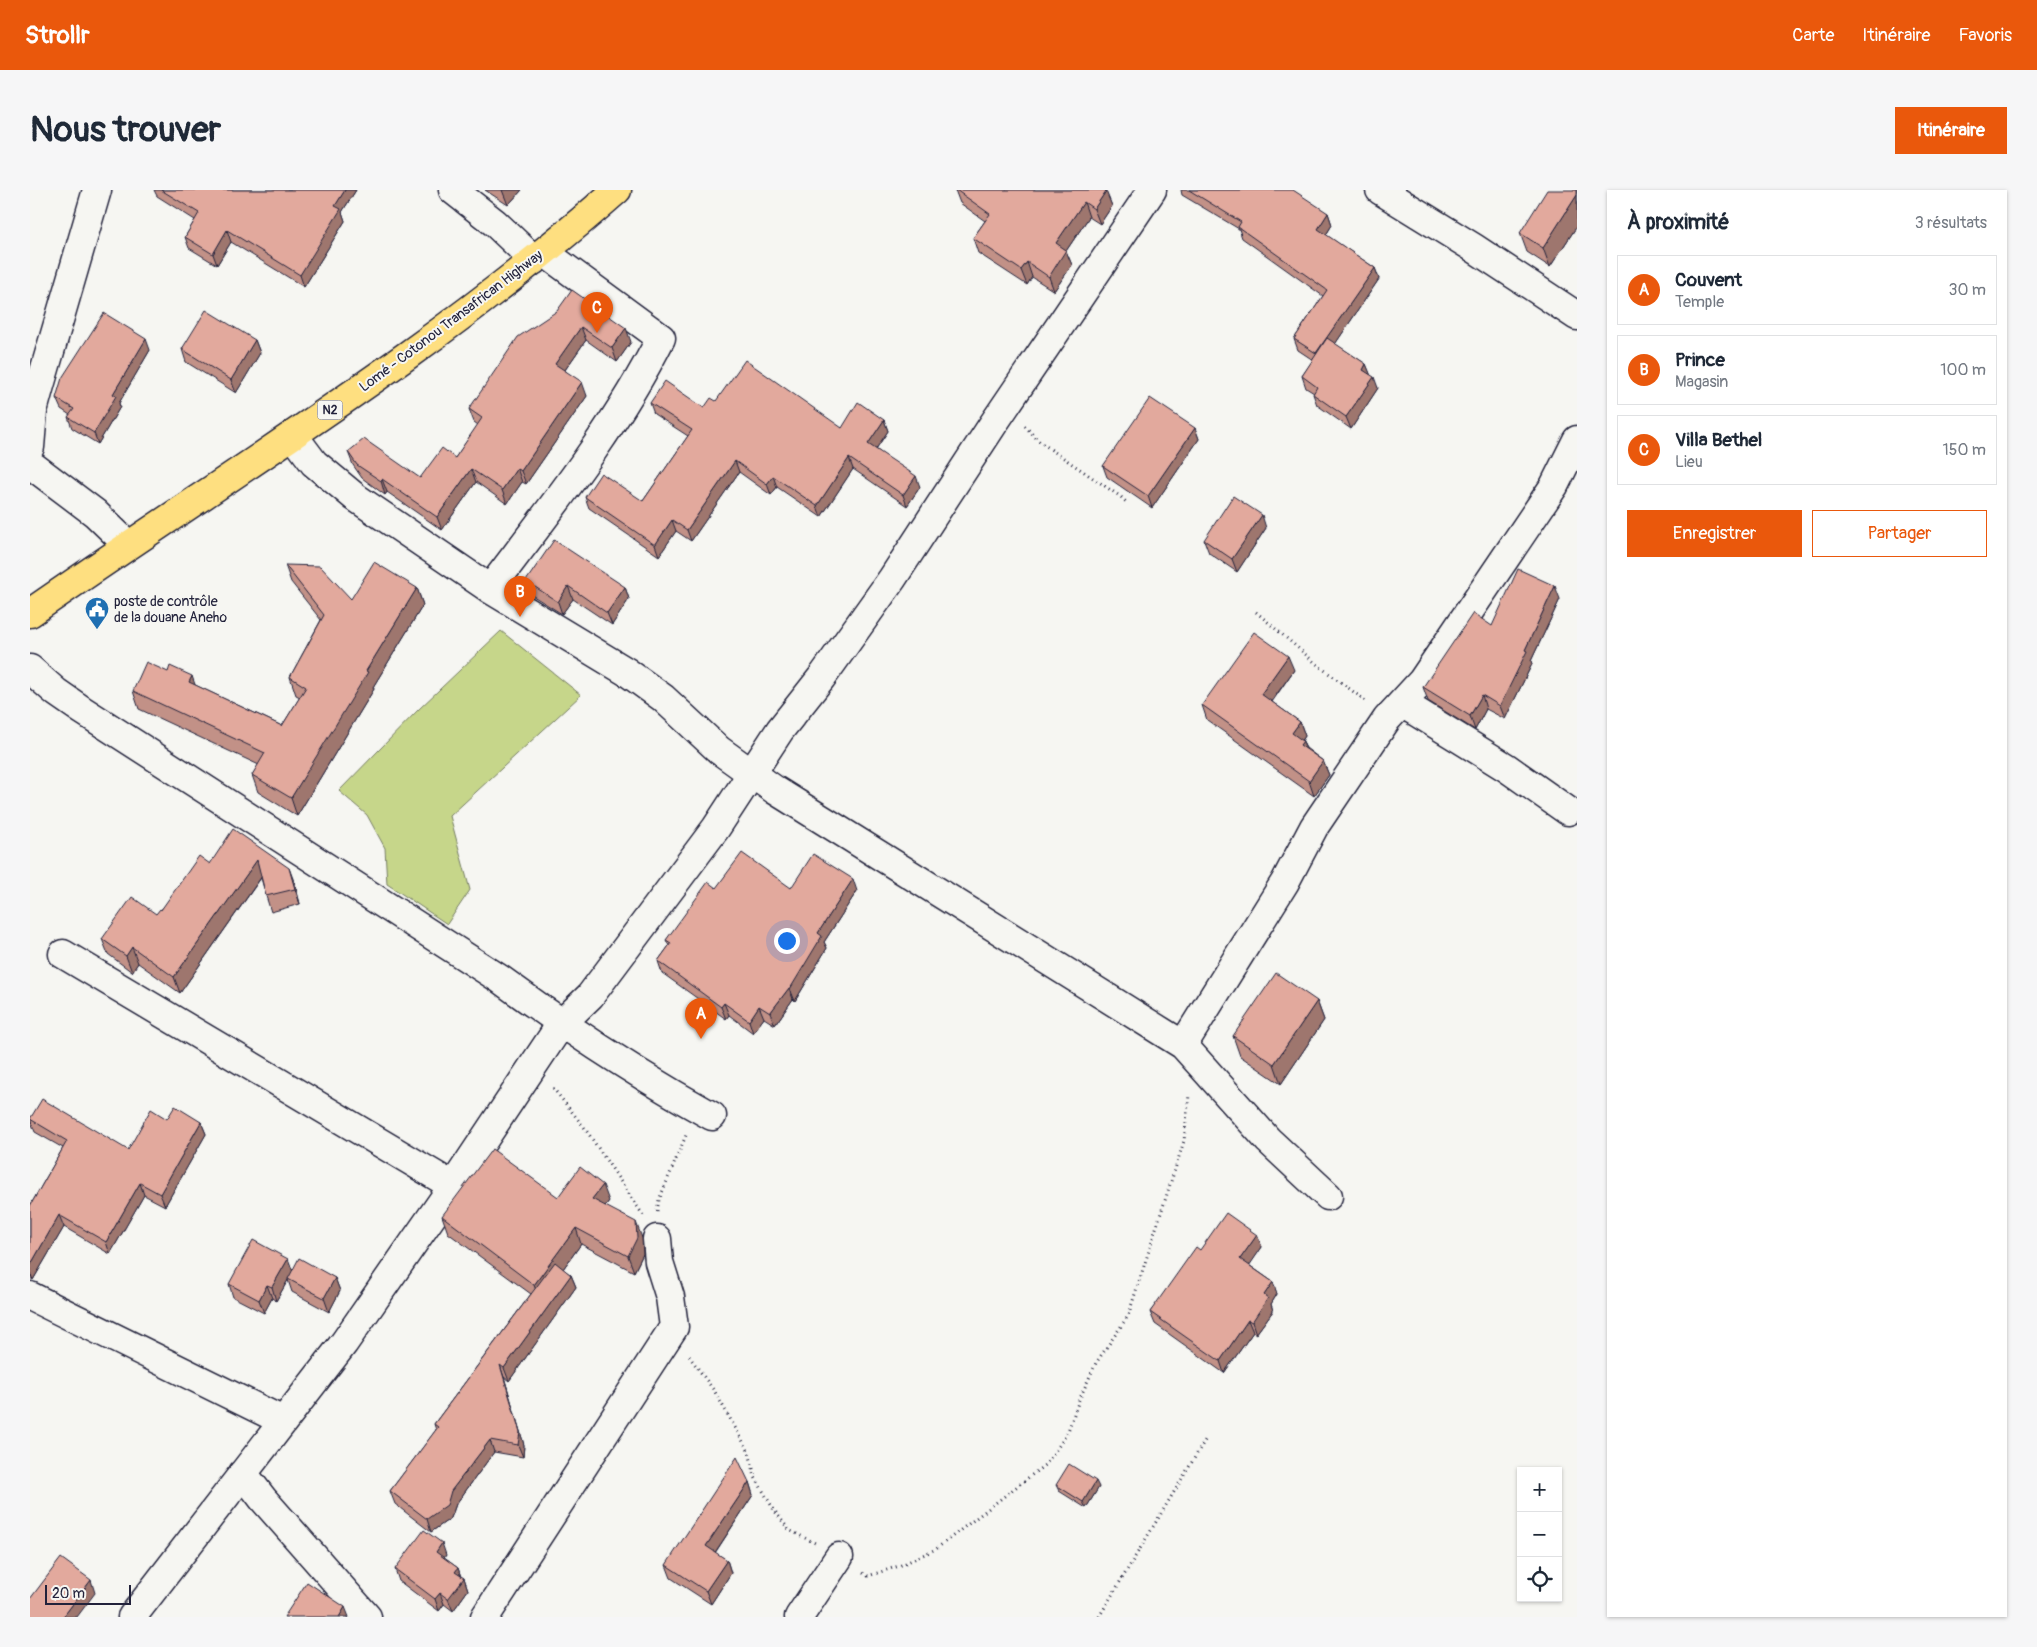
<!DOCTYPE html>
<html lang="fr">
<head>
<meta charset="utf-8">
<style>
  body { margin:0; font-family:Pangolin,sans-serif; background:#f6f6f7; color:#1f2937 }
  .controls { position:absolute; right:15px; bottom:15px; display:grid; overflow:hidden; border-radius:0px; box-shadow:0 1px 4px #0004 }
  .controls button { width:45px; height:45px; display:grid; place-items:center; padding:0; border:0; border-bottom:1px solid #e0e1e3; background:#fff; color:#1f2937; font:25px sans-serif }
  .scale { position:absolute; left:15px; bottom:12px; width:86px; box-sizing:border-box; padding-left:5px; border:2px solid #22223b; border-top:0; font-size:14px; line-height:18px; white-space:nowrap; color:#22223b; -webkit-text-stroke:4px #f6f6f2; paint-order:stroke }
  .you { position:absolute; left:756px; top:750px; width:18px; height:18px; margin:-12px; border:4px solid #fff; border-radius:50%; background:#1a73e8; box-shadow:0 0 0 8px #1a73e833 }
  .badge { display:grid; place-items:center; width:32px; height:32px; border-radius:50%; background:#ea580c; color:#fff; font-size:16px; font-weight:700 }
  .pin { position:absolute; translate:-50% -41px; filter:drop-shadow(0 1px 2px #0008) }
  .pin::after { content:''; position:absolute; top:26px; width:18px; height:15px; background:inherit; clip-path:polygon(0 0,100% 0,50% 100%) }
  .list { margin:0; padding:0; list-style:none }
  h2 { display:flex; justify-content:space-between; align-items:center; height:65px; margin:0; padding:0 20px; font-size:21px }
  h2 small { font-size:16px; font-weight:400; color:#747a83 }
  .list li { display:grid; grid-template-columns:32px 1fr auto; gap:15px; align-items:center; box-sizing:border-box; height:70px; margin:0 10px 10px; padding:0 10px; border:1px solid #e0e1e3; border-radius:0px }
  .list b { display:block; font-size:19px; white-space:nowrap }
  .list p { margin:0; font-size:16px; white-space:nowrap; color:#747a83 }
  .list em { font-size:16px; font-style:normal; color:#747a83 }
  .actions { display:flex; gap:10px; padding:15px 20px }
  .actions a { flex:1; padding:11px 0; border:1px solid #ea580c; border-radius:0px; text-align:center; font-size:18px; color:#ea580c }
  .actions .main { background:#ea580c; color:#fff }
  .icon { flex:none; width:28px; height:28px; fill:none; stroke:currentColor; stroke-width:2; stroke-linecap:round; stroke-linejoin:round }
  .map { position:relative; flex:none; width:1547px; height:1427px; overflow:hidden; border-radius:0px }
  header { display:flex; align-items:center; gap:30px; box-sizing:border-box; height:70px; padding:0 25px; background:#ea580c; color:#fff }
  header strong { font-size:24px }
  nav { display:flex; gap:28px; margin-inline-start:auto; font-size:18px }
  .intro { display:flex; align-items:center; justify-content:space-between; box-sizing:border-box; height:120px; padding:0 30px }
  h1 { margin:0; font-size:35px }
  .button { padding:12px 22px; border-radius:0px; background:#ea580c; color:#fff; font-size:18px; font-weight:700 }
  main { display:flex; gap:30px; padding:0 30px }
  aside { flex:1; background:#fff; border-radius:0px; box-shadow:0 1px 4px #0004 }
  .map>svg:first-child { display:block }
</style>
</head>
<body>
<header>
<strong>Strollr</strong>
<nav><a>Carte</a><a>Itinéraire</a><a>Favoris</a></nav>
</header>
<div class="intro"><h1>Nous trouver</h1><a class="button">Itinéraire</a></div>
<main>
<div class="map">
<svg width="1547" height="1427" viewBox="0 0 1547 1427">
  <rect width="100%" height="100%" fill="#f6f6f2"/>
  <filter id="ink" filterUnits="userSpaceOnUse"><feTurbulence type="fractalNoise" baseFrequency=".02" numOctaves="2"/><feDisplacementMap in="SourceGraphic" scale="10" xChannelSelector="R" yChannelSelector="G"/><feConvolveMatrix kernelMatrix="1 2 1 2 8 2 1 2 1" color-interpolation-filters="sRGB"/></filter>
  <g filter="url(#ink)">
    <path fill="#c6d68a" stroke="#747c62" d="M 471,441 L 551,505 L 420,626 L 440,700 L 417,734 L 357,694 L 355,658 L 337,625 L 309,601 L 389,519 Z"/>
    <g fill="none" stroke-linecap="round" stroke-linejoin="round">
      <defs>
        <path id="minor" d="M 423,0 L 465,33 L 504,70
          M 1350,0 L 1444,58 L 1547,126
          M 263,245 L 284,273 L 325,307 L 460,399 L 597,482 L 633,508 L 689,560 L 745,600 L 1153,855 L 1238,950 L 1298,1006
          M 0,257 L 3,221 L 9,199 L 67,0
          M 0,274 L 65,323 L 98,355
          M 460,399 C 521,318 585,239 631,148 L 514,62
          M 0,479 L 26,502 L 52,520 L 470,789 C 538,839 608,885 682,926
          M 1372,513 L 1477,578 L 1538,621
          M 33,764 L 423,996
          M 1153,855 L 1255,692 L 1284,637 L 1357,529 L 1392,491 L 1524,296 L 1547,250
          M 0,1106 L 253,1231
          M 213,1283 L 233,1309 L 337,1427
          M 102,1427 L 314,1153 L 423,996 L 531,834 L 560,806 L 686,638 L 750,540 L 792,487 L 862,389 L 964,233 L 1122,0
          M 455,1427 L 644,1137 L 640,1107 L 629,1072 L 627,1049
          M 769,1427 L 809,1367"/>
        <path id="trunk" d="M 0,423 C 198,285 406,160 587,0"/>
      </defs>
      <use href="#minor" stroke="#22223b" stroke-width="31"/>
      <use href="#trunk" stroke="#22223b" stroke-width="31"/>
      <path stroke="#22223b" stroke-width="3" stroke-dasharray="1 4" stroke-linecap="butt" d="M 995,236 L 1010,252 L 1091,307 L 1098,314
        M 1226,422 L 1289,476 L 1336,511
        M 523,898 L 554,937 L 613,1025
        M 627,1021 L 629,1010 L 657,943
        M 659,1166 L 685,1202 L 719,1262 L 725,1287 L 744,1320 L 759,1340 L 785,1353
        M 833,1383 L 838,1386 L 869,1376 L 906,1359 L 1016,1274 L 1037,1244 L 1049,1210 L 1066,1173 L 1098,1126 L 1154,951 L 1159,905
        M 1069,1427 L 1177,1247"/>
      <use href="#minor" stroke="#f6f6f2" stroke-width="28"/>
      <use href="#trunk" stroke="#fedf80" stroke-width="28"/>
    </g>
    <path fill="#c29187" stroke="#22223b" d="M 124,0 L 326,0 L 312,22 L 315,31 L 274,97 L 201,52 L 187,75 L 159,58 L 155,47 L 165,30 L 127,6 Z
      M 455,0 L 492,0 L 478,15 Z
      M 925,0 L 1075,0 L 1082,16 L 1070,34 L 1059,27 L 1036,61 L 1042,75 L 1024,101 L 1002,87 L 997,95 L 948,63 L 943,48 L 955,31 L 930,13 Z
      M 1151,0 L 1226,0 L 1298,23 L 1302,35 L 1296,45 L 1345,78 L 1349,89 L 1305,154 L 1336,174 L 1340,184 L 1348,198 L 1321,239 L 1287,215 L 1283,204 L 1284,203 L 1276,198 L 1272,186 L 1283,170 L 1268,160 L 1264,149 L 1293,106 L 1212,48 L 1209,39 L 1152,5 Z
      M 1547,0 L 1547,36 L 1520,77 L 1497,62 L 1490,43 Z
      M 527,121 L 601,152 L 587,172 L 556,150 L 535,180 L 557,206 L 496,294 L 492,292 L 477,314 L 446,292 L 412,340 L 357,302 L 355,305 L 332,288 L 323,275 L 318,262 L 390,288 L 425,268 L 448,235 L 444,232 L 439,219 Z
      M 225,150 L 230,163 L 206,203 L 156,172 L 152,159 Z
      M 120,160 L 89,213 L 90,217 L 68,254 L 42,238 L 38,227 L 40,225 L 31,219 L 26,208 Z
      M 686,211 L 812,238 L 854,230 L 858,241 L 846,259 L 890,297 L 877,316 L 823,279 L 791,327 L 747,297 L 741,305 L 709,282 L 661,351 L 646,341 L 629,366 L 559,318 L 555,307 L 613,311 L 658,246 L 624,224 L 620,213 L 674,218 Z
      M 1165,238 L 1169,249 L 1122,318 L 1077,287 L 1073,276 Z
      M 1236,338 L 1207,382 L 1179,363 L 1174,350 Z
      M 255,375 L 321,409 L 387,398 L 393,415 L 343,497 L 344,499 L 267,626 L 228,602 L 222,585 L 229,575 L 109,519 L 103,501 L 165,495 L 252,536 L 270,507 L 266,505 L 260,487 L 291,430 L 261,392 Z
      M 496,391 L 595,397 L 599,409 L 582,435 L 543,409 L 532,424 L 500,404 Z
      M 1530,409 L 1501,471 L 1502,474 L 1475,529 L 1456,519 L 1445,540 L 1398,511 L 1393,497 L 1462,436 Z
      M 1264,480 L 1242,512 L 1270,532 L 1275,546 L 1272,551 L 1276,558 L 1293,571 L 1299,585 L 1284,606 L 1177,530 L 1172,515 Z
      M 180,674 L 265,694 L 270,714 L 241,722 L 236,706 L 231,688 L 150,803 L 108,773 L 102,782 L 78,764 L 72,749 L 126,724 Z
      M 686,698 L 761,698 L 827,701 L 794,752 L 797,758 L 765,811 L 763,809 L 745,835 L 734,828 L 723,843 L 699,825 L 696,829 L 632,783 L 628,771 L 639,756 L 636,750 Z
      M 1287,811 L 1294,830 L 1251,894 L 1210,866 L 1203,846 Z
      M 0,929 L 98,960 L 137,929 L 171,932 L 176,944 L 135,1016 L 114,1005 L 80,1064 L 34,1037 L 3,1090 L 0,1088 L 0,1016 L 33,958 L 5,942 Z
      M 528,1007 L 579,1011 L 575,1016 L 612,1048 L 613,1064 L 604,1082 L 551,1054 L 533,1079 L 541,1085 L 546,1097 L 479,1191 L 474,1187 L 494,1255 L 493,1267 L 464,1262 L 426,1314 L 421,1328 L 401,1342 L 365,1314 L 360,1301 L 406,1240 L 404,1234 L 501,1104 L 418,1043 L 412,1026 Z
      M 1227,1045 L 1232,1057 L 1219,1075 L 1243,1092 L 1247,1104 L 1241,1114 L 1243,1121 L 1226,1144 L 1223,1142 L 1194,1183 L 1125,1134 L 1120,1122 L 1170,1060 Z
      M 258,1069 L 262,1080 L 305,1088 L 310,1101 L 299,1122 L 262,1102 L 258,1090 L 246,1111 L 242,1108 L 234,1123 L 203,1107 L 199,1094 Z
      M 719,1292 L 723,1305 L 685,1363 L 697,1370 L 701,1383 L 681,1414 L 641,1388 L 636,1375 Z
      M 1026,1295 L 1069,1297 L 1056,1318 L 1029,1301 Z
      M 416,1365 L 414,1368 L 428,1378 L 431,1387 L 434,1388 L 438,1400 L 423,1421 L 414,1414 L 409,1421 L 369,1391 L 365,1379 Z"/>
    <path fill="#9e766e" stroke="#22223b" d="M 315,0 L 326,0 L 312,22 L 315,31 L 274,97 L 270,85 L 305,16 Z
      M 472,0 L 492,0 L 478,15 Z
      M 1076,1 L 1082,16 L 1070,34 L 1064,19 Z
      M 1547,5 L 1547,36 L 1520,77 L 1513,58 Z
      M 1054,12 L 1059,27 L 1036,61 L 1042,75 L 1024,101 L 1019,87 L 1026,53 Z
      M 1298,23 L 1302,35 L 1292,51 L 1288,39 Z
      M 197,40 L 201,52 L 187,75 L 183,64 Z
      M 997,72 L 1002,87 L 997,95 L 991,80 Z
      M 1345,78 L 1349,89 L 1291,175 L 1286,163 Z
      M 551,137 L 556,150 L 530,187 L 525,174 Z
      M 596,138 L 601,152 L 587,172 L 582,158 Z
      M 116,149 L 120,160 L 89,213 L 90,217 L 68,254 L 64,243 L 83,204 Z
      M 225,150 L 230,163 L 206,203 L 201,190 Z
      M 1336,174 L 1341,186 L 1333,180 Z
      M 1344,187 L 1348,198 L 1321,239 L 1316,227 Z
      M 552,192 L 557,206 L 496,294 L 491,281 Z
      M 854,230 L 858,241 L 842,265 L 838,254 Z
      M 1165,238 L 1169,249 L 1122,318 L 1118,306 Z
      M 819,268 L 823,279 L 791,327 L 787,316 Z
      M 705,271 L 709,282 L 661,351 L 657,340 Z
      M 487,278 L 492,292 L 477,314 L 472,300 Z
      M 441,279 L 446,292 L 412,340 L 407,327 Z
      M 743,286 L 747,297 L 741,305 L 737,294 Z
      M 886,286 L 890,297 L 877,316 L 873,305 Z
      M 352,289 L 357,302 L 355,305 L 351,291 Z
      M 1232,325 L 1236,338 L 1207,382 L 1202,369 Z
      M 642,330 L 646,341 L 629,366 L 625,355 Z
      M 538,396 L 543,409 L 532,424 L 528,412 Z
      M 1525,396 L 1530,409 L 1501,471 L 1502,474 L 1475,529 L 1470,516 L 1495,460 Z
      M 595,397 L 599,409 L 582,435 L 577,423 Z
      M 387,398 L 393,415 L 343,497 L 344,499 L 267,626 L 261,608 L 336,481 Z
      M 1258,466 L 1264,480 L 1236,519 L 1231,504 Z
      M 162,486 L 168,503 L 159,492 Z
      M 1452,505 L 1456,519 L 1445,540 L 1440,526 Z
      M 1270,532 L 1275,546 L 1267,558 L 1262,543 Z
      M 1273,551 L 1278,566 L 1270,555 Z
      M 1293,571 L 1299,585 L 1284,606 L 1279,591 Z
      M 227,670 L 232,686 L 150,803 L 144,787 Z
      M 259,678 L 265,694 L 270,714 L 265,699 Z
      M 823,689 L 827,701 L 794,752 L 797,758 L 765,811 L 760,799 L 788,743 Z
      M 102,757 L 108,773 L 102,782 L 96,766 Z
      M 759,798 L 763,809 L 745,835 L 740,823 Z
      M 1287,811 L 1294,830 L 1251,894 L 1244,874 Z
      M 694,813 L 699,825 L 696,829 L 691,817 Z
      M 729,816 L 734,828 L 723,843 L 719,831 Z
      M 171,932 L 176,944 L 135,1016 L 130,1004 Z
      M 110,993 L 114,1005 L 80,1064 L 76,1052 Z
      M 573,995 L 579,1011 L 568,1025 L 562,1009 Z
      M 29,1025 L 34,1037 L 3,1090 L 0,1082 L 0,1076 Z
      M 606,1032 L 612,1048 L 613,1064 L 604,1082 L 598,1066 Z
      M 546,1038 L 551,1054 L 510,1111 L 504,1095 Z
      M 1227,1045 L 1232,1057 L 1215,1082 L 1210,1069 Z
      M 258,1069 L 263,1082 L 258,1089 L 258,1090 L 246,1111 L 242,1097 Z
      M 541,1085 L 546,1097 L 479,1191 L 474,1178 Z
      M 305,1088 L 310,1101 L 299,1122 L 294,1108 Z
      M 1243,1092 L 1247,1104 L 1241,1114 L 1243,1121 L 1226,1144 L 1222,1132 L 1234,1105 Z
      M 237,1095 L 242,1108 L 234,1123 L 229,1110 Z
      M 1218,1130 L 1223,1142 L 1194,1183 L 1190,1171 Z
      M 470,1175 L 474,1187 L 494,1255 L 493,1267 L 488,1255 Z
      M 460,1250 L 464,1262 L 426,1314 L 421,1328 L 401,1342 L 397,1329 L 421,1301 Z
      M 1066,1291 L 1069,1297 L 1056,1318 L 1053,1312 Z
      M 719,1292 L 723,1305 L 680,1370 L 676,1356 Z
      M 412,1353 L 416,1365 L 410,1373 L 406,1362 Z
      M 697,1370 L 701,1383 L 681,1414 L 676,1401 Z
      M 428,1378 L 432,1390 L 434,1388 L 438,1400 L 423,1421 L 418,1409 L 425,1382 Z
      M 61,1390 L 65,1403 L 47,1427 L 33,1427 Z
      M 410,1403 L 414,1414 L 409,1421 L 405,1409 Z
      M 315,1417 L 319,1427 L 309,1427 Z"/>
    <path fill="#e2a99d" stroke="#22223b" d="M 131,0 L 315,0 L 305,16 L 311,19 L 270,85 L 197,40 L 183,64 L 155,47 L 169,23 Z
      M 926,0 L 1075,0 L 1076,1 L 1064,19 L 1054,12 L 1026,53 L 1036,60 L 1019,87 L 997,72 L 991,80 L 943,48 L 960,24 Z
      M 1159,0 L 1263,0 L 1298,23 L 1288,39 L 1345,78 L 1286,163 L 1264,149 L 1297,100 L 1208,37 L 1211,32 Z
      M 1517,0 L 1547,0 L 1547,5 L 1513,58 L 1490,43 Z
      M 542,100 L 596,138 L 582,158 L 551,137 L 525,174 L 552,192 L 491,281 L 487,278 L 472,300 L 441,279 L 407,327 L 352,289 L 351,291 L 327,275 L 318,262 L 334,249 L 390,288 L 412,258 L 425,268 L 452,228 L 439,219 L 488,147 L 527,121 Z
      M 176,120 L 225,150 L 201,190 L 152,159 Z
      M 74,123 L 116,149 L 83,204 L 86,206 L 64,243 L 38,227 L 44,219 L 26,208 L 32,188 Z
      M 1297,148 L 1336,174 L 1333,180 L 1344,187 L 1316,227 L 1283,204 L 1287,197 L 1272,186 Z
      M 715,170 L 812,238 L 828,212 L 854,230 L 838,254 L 886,286 L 873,305 L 819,268 L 787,316 L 743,286 L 737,294 L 705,271 L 657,340 L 642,330 L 625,355 L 555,307 L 571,283 L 613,311 L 662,240 L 620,213 L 635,191 L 674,218 L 681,208 L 686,211 Z
      M 1120,208 L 1165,238 L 1118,306 L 1073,276 Z
      M 1203,306 L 1232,325 L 1202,369 L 1174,350 Z
      M 524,350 L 595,397 L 577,423 L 538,396 L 528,412 L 496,391 Z
      M 344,372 L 387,398 L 336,481 L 338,482 L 261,608 L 222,585 L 235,563 L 103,501 L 116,472 L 138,482 L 140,476 L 162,486 L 159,492 L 252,536 L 276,497 L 260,487 L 294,425 L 255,375 L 290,376 L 321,409 Z
      M 1488,379 L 1525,396 L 1495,460 L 1497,461 L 1470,516 L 1452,505 L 1440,526 L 1393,497 L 1443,423 L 1462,436 Z
      M 1224,442 L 1258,466 L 1231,504 L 1270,532 L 1262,543 L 1273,551 L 1270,555 L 1293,571 L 1279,591 L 1172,515 Z
      M 203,639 L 259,678 L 265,699 L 236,706 L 227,670 L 144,787 L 102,757 L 96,766 L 72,749 L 102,707 L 126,724 L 130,719 L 131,720 L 169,666 L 180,674 Z
      M 712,663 L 761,698 L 783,664 L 823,689 L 788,743 L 792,746 L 760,799 L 759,798 L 740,823 L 729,816 L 719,831 L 694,813 L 691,817 L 628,771 L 641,753 L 636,750 L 678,692 L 686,698 Z
      M 1246,783 L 1287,811 L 1244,874 L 1203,846 Z
      M 12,909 L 98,960 L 121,919 L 137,929 L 145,916 L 171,932 L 130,1004 L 110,993 L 76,1052 L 29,1025 L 0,1076 L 0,1016 L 37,951 L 0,929 Z
      M 462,959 L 528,1007 L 550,977 L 573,995 L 562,1009 L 606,1032 L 607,1048 L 598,1066 L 546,1038 L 504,1095 L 412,1026 Z
      M 1196,1023 L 1227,1045 L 1210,1069 L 1243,1092 L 1234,1105 L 1238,1108 L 1222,1132 L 1218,1130 L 1190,1171 L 1120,1122 L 1166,1057 L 1170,1060 Z
      M 223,1050 L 258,1069 L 242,1097 L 237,1095 L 229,1110 L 199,1094 Z
      M 269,1068 L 305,1088 L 294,1108 L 258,1089 Z
      M 525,1072 L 541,1085 L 474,1178 L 470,1175 L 490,1242 L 488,1255 L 460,1250 L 421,1301 L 417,1315 L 397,1329 L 360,1301 L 408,1237 L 404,1234 Z
      M 707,1267 L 719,1292 L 676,1356 L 697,1370 L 676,1401 L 636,1375 Z
      M 1039,1274 L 1066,1291 L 1053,1312 L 1026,1295 Z
      M 394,1340 L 412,1353 L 406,1362 L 428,1378 L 425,1382 L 434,1388 L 418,1409 L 410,1403 L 405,1409 L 365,1379 Z
      M 31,1368 L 61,1390 L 33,1427 L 0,1427 L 0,1409 Z
      M 277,1392 L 315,1417 L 309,1427 L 254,1427 Z"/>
  </g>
  <defs>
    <symbol id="civic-pin" viewBox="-11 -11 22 30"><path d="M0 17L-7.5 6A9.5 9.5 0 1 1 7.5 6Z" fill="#1f6fb2" stroke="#f6f6f2"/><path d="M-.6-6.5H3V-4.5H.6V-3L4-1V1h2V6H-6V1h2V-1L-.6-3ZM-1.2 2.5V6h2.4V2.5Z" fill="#fff"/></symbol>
  </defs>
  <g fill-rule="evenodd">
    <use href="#civic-pin" x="53" y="405" width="28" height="38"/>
  </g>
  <g text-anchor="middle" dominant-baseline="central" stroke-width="4" stroke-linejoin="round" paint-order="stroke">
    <rect fill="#f6f6f2" stroke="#626272" stroke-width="1" x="287.5" y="210.5" width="25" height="19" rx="4"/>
    <g font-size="12" font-weight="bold" fill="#22223b">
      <text x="300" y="220">N2</text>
    </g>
    <g font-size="14" fill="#22223b" stroke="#f6f6f2">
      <text transform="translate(421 131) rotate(-37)">Lomé - Cotonou Transafrican Highway</text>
    </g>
    <g font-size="14" fill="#22223b" stroke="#f6f6f2" text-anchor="start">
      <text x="84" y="411">poste de contrôle<tspan x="84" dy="16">de la douane Aneho</tspan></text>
    </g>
  </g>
</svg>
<div class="controls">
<button>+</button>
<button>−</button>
<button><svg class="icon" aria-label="locate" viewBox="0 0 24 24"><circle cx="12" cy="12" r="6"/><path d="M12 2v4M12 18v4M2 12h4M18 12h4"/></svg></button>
</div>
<div class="scale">20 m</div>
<div class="you"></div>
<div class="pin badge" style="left:671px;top:849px">A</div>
<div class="pin badge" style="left:490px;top:427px">B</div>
<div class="pin badge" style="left:567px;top:143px">C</div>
</div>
<aside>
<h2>À proximité<small>3 résultats</small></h2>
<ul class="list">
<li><span class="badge">A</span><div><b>Couvent</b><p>Temple</p></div><em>30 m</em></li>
<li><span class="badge">B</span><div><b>Prince</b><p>Magasin</p></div><em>100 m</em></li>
<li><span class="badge">C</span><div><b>Villa Bethel</b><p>Lieu</p></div><em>150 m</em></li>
</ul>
<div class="actions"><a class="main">Enregistrer</a><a>Partager</a></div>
</aside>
</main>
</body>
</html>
